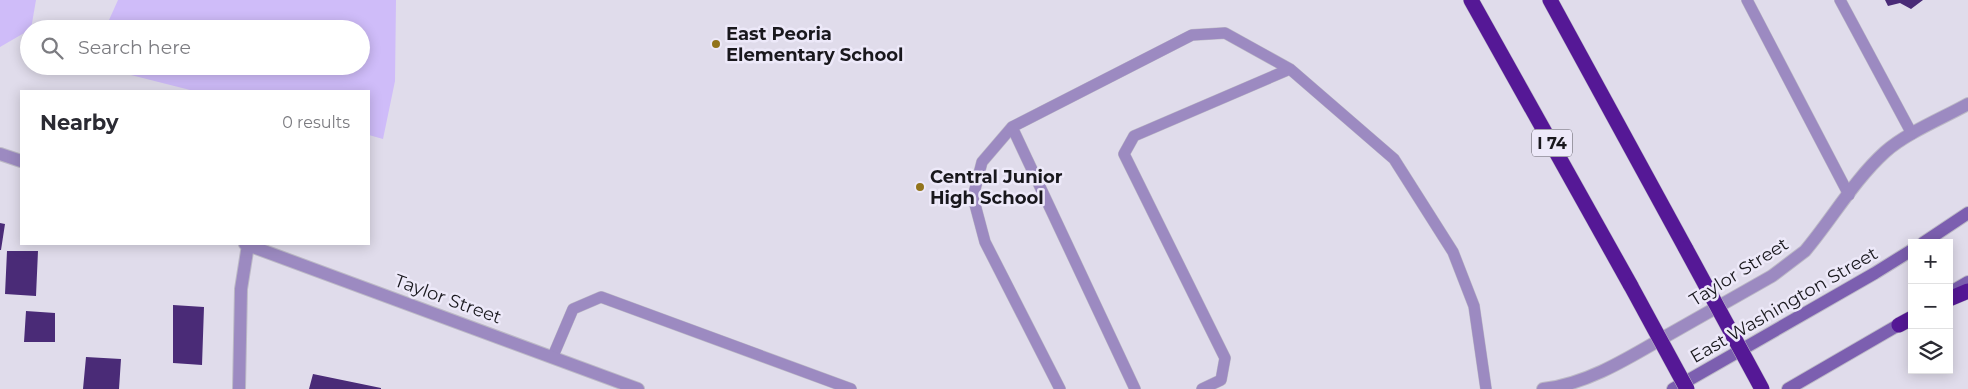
<!DOCTYPE html>
<html lang="en">
<head>
<meta charset="utf-8">
<style>
  body { margin:0; font-family:Montserrat,sans-serif; background:#f7f7f7; color:#2b2b33 }
  .controls { position:absolute; right:15px; bottom:15px; display:grid; overflow:hidden; border-radius:0px; box-shadow:0 2px 12px #0003 }
  .controls button { width:45px; height:45px; display:grid; place-items:center; padding:0; border:0; border-bottom:1px solid #e1e1e2; background:#fff; color:#2b2b33; font:25px sans-serif }
  .list { margin:0; padding:0; list-style:none }
  h2 { display:flex; justify-content:space-between; align-items:center; height:65px; margin:0; padding:0 20px; font-size:21px }
  h2 small { font-size:16px; font-weight:400; color:#7c7c81 }
  .icon { flex:none; width:28px; height:28px; fill:none; stroke:currentColor; stroke-width:2; stroke-linecap:round; stroke-linejoin:round }
  .map { position:relative; flex:none; width:1968px; height:389px; overflow:hidden }
  .search { position:absolute; background:#fff; box-shadow:0 2px 12px #0003; left:20px; top:20px; width:350px; height:55px; display:flex; align-items:center; gap:12px; box-sizing:border-box; padding:0 18px; border-radius:28px; color:#7c7c81; font-size:19px }
  .panel { position:absolute; background:#fff; box-shadow:0 2px 12px #0003; left:20px; top:90px; width:350px; height:155px; border-radius:0px }
  .map>svg:first-child { display:block }
</style>
</head>
<body>
<div class="map">
<svg width="1968" height="389" viewBox="0 0 1968 389">
  <rect width="100%" height="100%" fill="#e0dceb"/>
  <path fill="#cfbcf9" d="M 0,0 L 36,0 L 31,29 L 0,47 Z
    M 118,0 L 396,0 L 395,81 L 383,139 L 369,135 L 369,91 L 194,91 L 123,73 L 119,66 L 361,66 L 361,29 L 105,29 Z"/>
  <path fill="#4a2b77" d="M 1885,0 L 1923,0 L 1911,9 L 1900,3 L 1888,6 Z
    M 0,223 L 5,224 L 1,250 L 0,250 Z
    M 7,251 L 38,251 L 36,296 L 5,294 Z
    M 173,305 L 204,307 L 202,365 L 173,363 Z
    M 26,311 L 55,313 L 55,342 L 24,342 Z
    M 86,357 L 121,359 L 119,389 L 83,389 Z
    M 313,374 L 381,388 L 381,389 L 309,389 Z"/>
  <g fill="none" stroke-linecap="round" stroke-linejoin="round">
    <defs>
      <path id="service" d="M 1747,0 L 1849,195
        M 1840,0 L 1912,134
        M 1012,127 L 982,162 L 973,197 L 985,242 L 1060,389
        M 553,356 L 573,309 L 601,297 L 851,389
        M 1135,389 L 1012,127 L 1192,35 L 1225,33 L 1290,69 L 1394,159 L 1453,252 L 1474,306 L 1486,389
        M 1202,389 L 1221,380 L 1225,358 L 1124,154 L 1134,136 L 1290,69"/>
      <path id="minor" d="M 0,154 L 21,161
        M 245,244 L 638,389
        M 239,389 L 241,289 L 248,245
        M 1543,389 C 1588,384 1630,357 1668,335 C 1703,315 1737,296 1772,276 L 1805,251 C 1832,219 1854,180 1885,152 C 1906,133 1943,118 1968,104"/>
      <path id="secondary" d="M 1923,243 L 1968,213
        M 1949,293 L 1968,282
        M 1673,389 L 1875,273 L 1912,250
        M 1788,389 L 1907,320"/>
      <path id="motorway" d="M 1471,0 L 1631,286
        M 1550,0 L 1686,249
        M 1949,299 L 1968,291
        M 1899,325 L 1912,318"/>
    </defs>
    <use href="#service" stroke="#bcb9c6" stroke-width="12"/>
    <use href="#minor" stroke="#bcb9c6" stroke-width="14"/>
    <use href="#secondary" stroke="#bcb9c6" stroke-width="14"/>
    <use href="#motorway" stroke="#bcb9c6" stroke-width="16"/>
    <use href="#service" stroke="#9c8ac1" stroke-width="11"/>
    <use href="#minor" stroke="#9c8ac1" stroke-width="12"/>
    <use href="#secondary" stroke="#7c5fb0" stroke-width="12"/>
    <use href="#motorway" stroke="#551896" stroke-width="15"/>
    <defs>
      <path id="motorway-bridge" d="M 1686,249 L 1762,389
        M 1631,286 L 1687,389"/>
    </defs>
    <use href="#motorway-bridge" stroke="#bcb9c6" stroke-width="16" stroke-linecap="butt"/>
    <use href="#motorway-bridge" stroke="#551896" stroke-width="15"/>
  </g>
  <g fill="#92741b" stroke="#ede9f9" stroke-width="2">
    <circle cx="716" cy="44" r="5"/>
    <circle cx="920" cy="187" r="5"/>
  </g>
  <g text-anchor="middle" dominant-baseline="central" stroke-width="5" stroke-linejoin="round" paint-order="stroke">
    <rect fill="#ede9f9" stroke="#59575f" stroke-width="1" x="1532" y="129.5" width="40" height="27" rx="4"/>
    <g font-size="16" font-weight="bold" fill="#19181d">
      <text x="1552" y="143">I 74</text>
    </g>
    <g font-size="18" font-weight="bold" fill="#19181d" stroke="#ede9f9" text-anchor="start">
      <text x="726" y="34">East Peoria<tspan x="726" dy="21">Elementary School</tspan></text>
      <text x="930" y="177">Central Junior<tspan x="930" dy="21">High School</tspan></text>
    </g>
    <g font-size="18" fill="#19181d" stroke="#ede9f9">
      <text transform="translate(1739 272) rotate(-32)">Taylor Street</text>
      <text transform="translate(448 299) rotate(20)">Taylor Street</text>
      <text transform="translate(1784 305) rotate(-30)">East Washington Street</text>
    </g>
  </g>
</svg>
<div class="controls">
<button>+</button>
<button>−</button>
<button><svg class="icon" aria-label="layers" viewBox="0 0 24 24"><path d="M12 4l9 5-9 5-9-5zM3 14l9 5 9-5"/></svg></button>
</div>
<div class="search"><svg class="icon" aria-label="search" viewBox="0 0 24 24"><circle cx="10" cy="10" r="6"/><path d="M15 15l6 6"/></svg>Search here</div>
<section class="panel">
<h2>Nearby<small>0 results</small></h2>
<ul class="list">
</ul>
</section>
</div>
</body>
</html>
